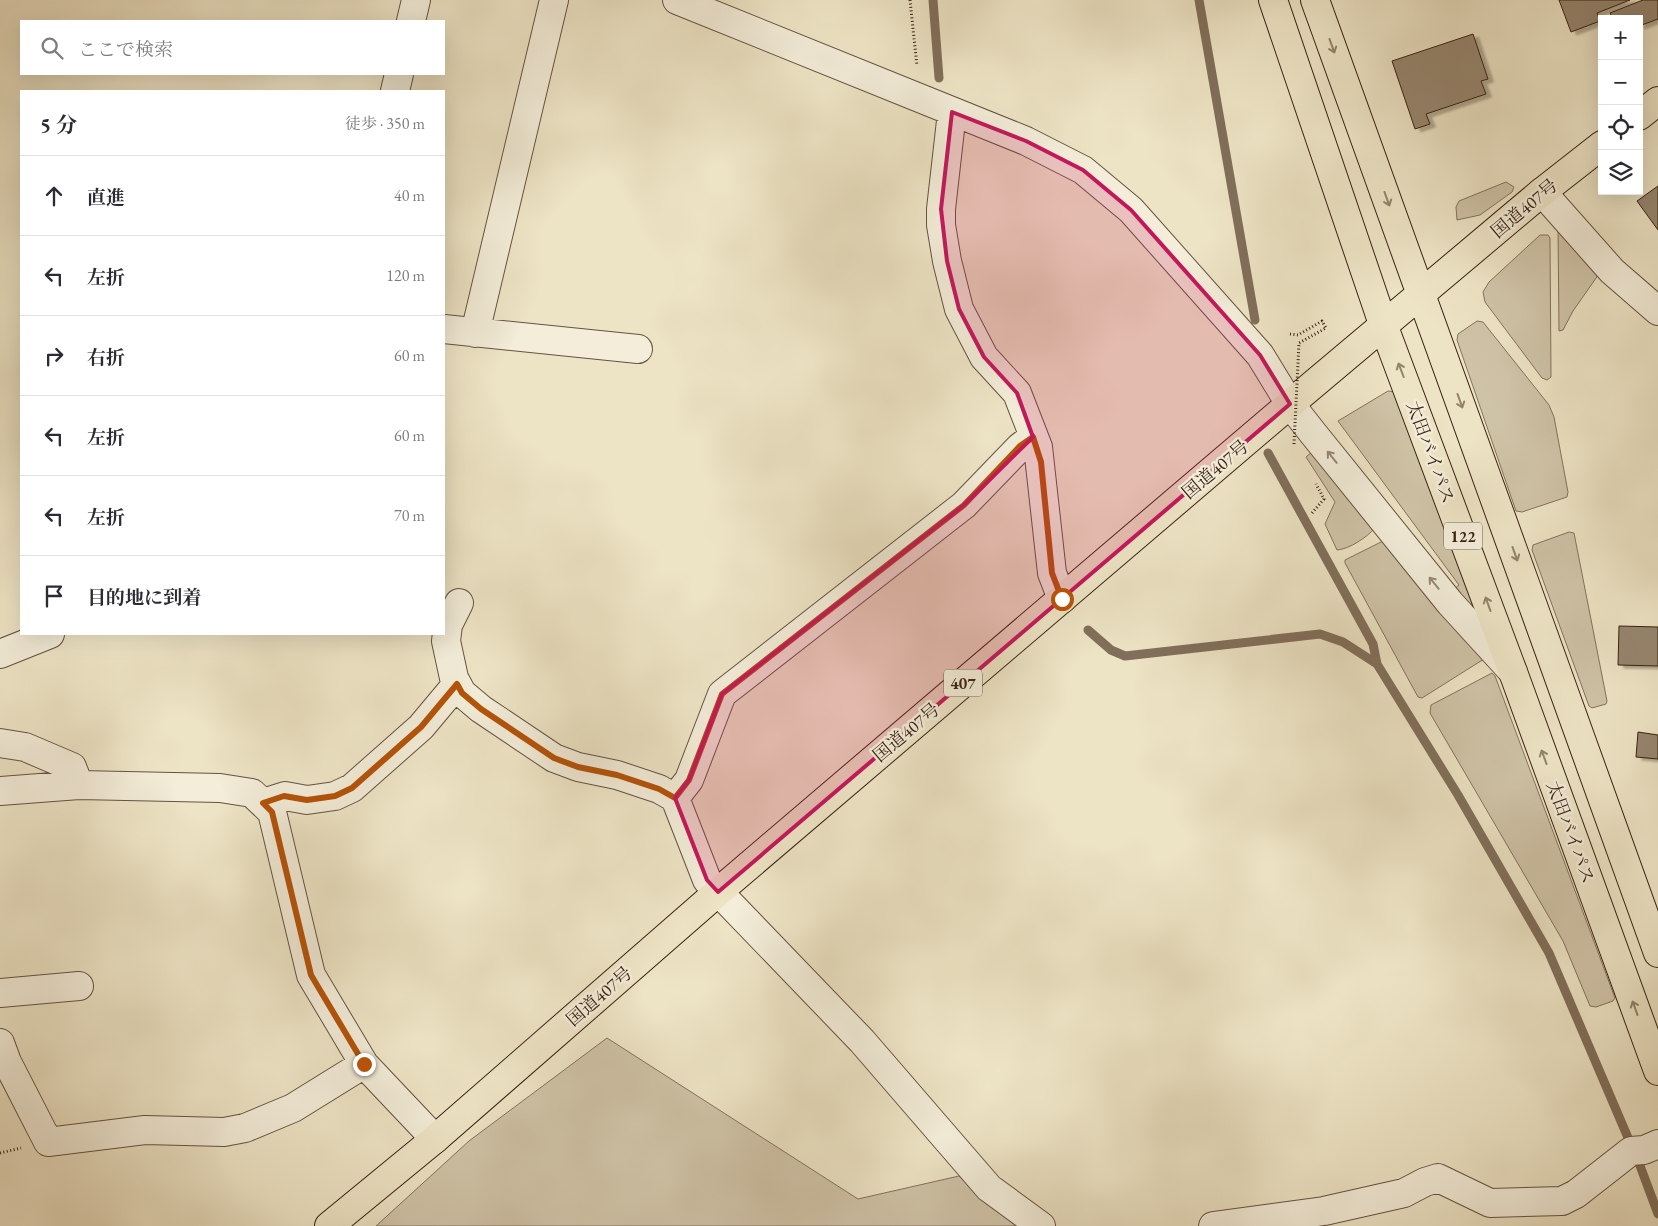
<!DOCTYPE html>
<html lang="ja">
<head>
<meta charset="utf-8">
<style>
  body { margin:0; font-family:"EB Garamond","Noto Serif JP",serif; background:#f2f2f3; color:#2b2b33 }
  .controls { position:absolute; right:15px; top:15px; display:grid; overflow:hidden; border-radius:0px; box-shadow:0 5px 20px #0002 }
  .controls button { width:45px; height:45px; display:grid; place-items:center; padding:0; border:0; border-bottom:1px solid #e1e1e2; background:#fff; color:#2b2b33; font:25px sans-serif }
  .stop { position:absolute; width:15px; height:15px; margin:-11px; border:4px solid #b45309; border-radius:50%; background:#fff }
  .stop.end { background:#b45309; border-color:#fff; box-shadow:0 1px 5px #0008 }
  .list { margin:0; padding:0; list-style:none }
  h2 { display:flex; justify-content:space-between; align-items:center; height:65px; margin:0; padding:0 20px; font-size:21px }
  h2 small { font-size:16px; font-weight:400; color:#7c7c81 }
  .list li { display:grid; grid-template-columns:32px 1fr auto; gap:15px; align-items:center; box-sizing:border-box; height:80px; padding:0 20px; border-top:1px solid #e1e1e2 }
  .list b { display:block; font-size:19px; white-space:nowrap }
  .list em { font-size:16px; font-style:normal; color:#7c7c81 }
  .icon { flex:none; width:28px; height:28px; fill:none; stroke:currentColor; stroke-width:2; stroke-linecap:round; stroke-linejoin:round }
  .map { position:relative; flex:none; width:1658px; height:1226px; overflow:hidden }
  .search { position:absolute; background:#fff; box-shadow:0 5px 20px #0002; left:20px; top:20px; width:425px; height:55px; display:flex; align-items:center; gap:12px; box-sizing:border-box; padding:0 18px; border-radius:0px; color:#7c7c81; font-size:19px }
  .panel { position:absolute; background:#fff; box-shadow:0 5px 20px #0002; left:20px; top:90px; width:425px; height:545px; border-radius:0px }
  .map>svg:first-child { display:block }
</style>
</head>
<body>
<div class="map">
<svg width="1658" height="1226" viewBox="0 0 1658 1226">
  <defs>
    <filter id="shadow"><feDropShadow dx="5.5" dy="3" stdDeviation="1" flood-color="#0004"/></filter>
  </defs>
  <rect width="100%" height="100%" fill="#ede4c5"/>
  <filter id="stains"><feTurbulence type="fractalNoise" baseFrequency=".004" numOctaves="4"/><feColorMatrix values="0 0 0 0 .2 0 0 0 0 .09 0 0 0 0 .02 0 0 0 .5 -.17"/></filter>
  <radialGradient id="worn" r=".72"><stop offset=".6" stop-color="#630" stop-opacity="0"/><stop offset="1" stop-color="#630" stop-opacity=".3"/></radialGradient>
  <path fill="#cfc3a7" stroke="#84725e" d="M 1506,182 L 1514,187 L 1512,192 L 1480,215 L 1457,220 L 1456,207 L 1459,201 Z
    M 1558,225 L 1601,271 L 1573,311 L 1563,330 L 1559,331 Z
    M 1540,235 L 1548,235 L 1550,238 L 1551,377 L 1547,380 L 1542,378 L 1485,302 L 1483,292 L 1489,282 Z
    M 1477,321 L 1483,322 L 1549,405 L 1554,417 L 1568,492 L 1567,497 L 1522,512 L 1516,511 L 1457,340 L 1458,334 Z
    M 1388,391 L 1396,392 L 1471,600 L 1473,608 L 1469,609 L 1453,590 L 1459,585 L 1338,421 Z
    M 1314,450 L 1375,528 C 1367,537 1350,549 1337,550 L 1325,524 L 1335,502 L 1306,457 Z
    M 1569,532 L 1574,533 L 1607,701 L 1606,704 L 1592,708 L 1589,706 L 1532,550 L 1533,545 Z
    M 1385,540 L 1484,659 L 1422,698 L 1418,697 L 1345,563 L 1345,560 Z
    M 1492,673 L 1495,676 L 1615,998 L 1613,1001 L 1596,1007 L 1590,1006 L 1563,941 L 1430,713 L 1431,705 Z
    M 607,1038 L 858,1199 L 959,1176 L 1024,1226 L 376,1226 L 469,1141 Z"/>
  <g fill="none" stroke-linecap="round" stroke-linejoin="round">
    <path stroke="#816f5b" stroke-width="9" d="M 933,0 L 939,78
      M 1199,0 L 1255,320
      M 1268,453 L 1373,644 L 1377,664 L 1458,795 L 1549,953 L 1629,1140
      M 1088,630 L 1111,650 L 1125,656 L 1320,634 L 1343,642 L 1377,664
      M 1639,1163 L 1658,1214"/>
  </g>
  <path fill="#978771" stroke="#3a2215" filter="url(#shadow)" d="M 1559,0 L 1630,0 L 1597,13 L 1600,21 L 1571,32 Z
    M 1643,0 L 1658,0 L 1658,19 L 1639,26 L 1639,19 L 1613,19 L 1610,13 Z
    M 1473,34 L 1488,79 L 1481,81 L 1486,94 L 1426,114 L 1430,124 L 1415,129 L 1392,61 Z
    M 1658,186 L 1658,230 L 1637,201 Z
    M 1619,626 L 1658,627 L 1658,666 L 1618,665 Z
    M 1638,732 L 1658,735 L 1658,759 L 1636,757 Z"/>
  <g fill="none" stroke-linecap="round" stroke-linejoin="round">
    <defs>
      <path id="minor" d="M 677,0 L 1026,141 L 1083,170 L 1131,210 L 1260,355 L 1290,404 L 1312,432 L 1450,603 L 1513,672
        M 411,21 L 416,0
        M 395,91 L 399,74
        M 952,112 L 941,209 L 941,225 L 947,261 L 959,309 L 984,357 L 1017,393 L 1038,447 L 1052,573 L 1062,599
        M 1542,192 L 1612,271 L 1658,311
        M 444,329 L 638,349
        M 475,333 L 554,0
        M 459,603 L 448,625 L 446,641 L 454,678 L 462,693 L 481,709 L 554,758 L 578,767 L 617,775 L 659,789 L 675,798 L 707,880 L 862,1041 L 989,1188 L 1041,1226
        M 0,654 L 50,634
        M 0,743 L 25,747 L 72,767 L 79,785
        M 0,791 L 79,785 L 220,788 L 252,793 L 272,812 L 311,975 L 364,1064 L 435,1139
        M 675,798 L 689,780 L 722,694 L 964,505 L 1020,447 L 1033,437
        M 263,803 L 285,796 L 307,800 L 335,796 L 352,788 L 421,727 L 457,684
        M 0,993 L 79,986
        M 0,1043 L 7,1062 L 48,1142 L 145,1130 L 224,1132 L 245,1128 L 293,1108 L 364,1064
        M 1213,1226 L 1324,1211 L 1404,1193 L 1425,1182 L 1438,1178 L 1490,1203 L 1562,1201 L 1576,1194 L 1631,1151 L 1644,1150 L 1658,1144"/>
      <path id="highway" d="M 1273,0 L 1384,327 L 1513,672 L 1658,1071
        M 1315,0 L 1658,953
        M 1639,116 L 1658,101
        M 329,1226 L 435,1139 L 718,892 L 1290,404 L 1542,192 L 1602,145"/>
    </defs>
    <use href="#minor" stroke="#675241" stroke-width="30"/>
    <use href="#highway" stroke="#3a2215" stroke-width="30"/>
    <path stroke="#3a2215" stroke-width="3" stroke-dasharray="1 2.5" stroke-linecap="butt" d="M 910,0 L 917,66
      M 1290,334 L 1298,335 L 1322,321 L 1326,328 L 1299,343
      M 1312,513 L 1324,499 L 1316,484
      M 0,1153 L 21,1148"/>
    <use href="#minor" stroke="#f3edd9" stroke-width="28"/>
    <use href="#highway" stroke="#ede4c5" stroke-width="28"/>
    <path stroke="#3a2215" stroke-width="3" stroke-dasharray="1 2.5" stroke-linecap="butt" d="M 1294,444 L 1299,343"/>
  </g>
  <defs><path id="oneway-shaft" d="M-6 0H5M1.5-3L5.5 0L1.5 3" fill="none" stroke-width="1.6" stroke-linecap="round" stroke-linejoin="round" transform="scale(1.25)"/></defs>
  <g stroke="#94836d">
    <use href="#oneway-shaft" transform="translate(1332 46) rotate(70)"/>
    <use href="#oneway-shaft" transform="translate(1387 199) rotate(70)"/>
    <use href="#oneway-shaft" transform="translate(1401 370) rotate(-111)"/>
    <use href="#oneway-shaft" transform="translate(1460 401) rotate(70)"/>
    <use href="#oneway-shaft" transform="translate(1515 554) rotate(70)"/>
    <use href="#oneway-shaft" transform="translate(1488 604) rotate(-110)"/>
    <use href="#oneway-shaft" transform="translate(1544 757) rotate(-110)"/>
    <use href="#oneway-shaft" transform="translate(1635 1008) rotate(-110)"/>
  </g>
  <g stroke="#968877">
    <use href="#oneway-shaft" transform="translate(1332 457) rotate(-129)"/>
    <use href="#oneway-shaft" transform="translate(1434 583) rotate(-129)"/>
  </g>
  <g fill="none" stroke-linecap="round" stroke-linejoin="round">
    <path stroke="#b45309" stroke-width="6" d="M 364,1064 L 311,975 L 272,812 L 263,803 L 284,796 L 307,800 L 335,796 L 352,788 L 421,727 L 457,684 L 462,693 L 481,709 L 554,758 L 578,767 L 617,775 L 659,789 L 675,798 L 689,780 L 722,694 L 964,505 L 1020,446 L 1033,437 L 1041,462 L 1052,573 L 1062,599"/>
  </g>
  <path fill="#c2185b" fill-opacity="0.2" stroke="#c2185b" stroke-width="4" stroke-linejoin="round" d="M 952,112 L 1026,141 L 1083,170 L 1131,210 L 1260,355 L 1290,404 L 718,892 L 707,880 L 675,798 L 689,780 L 722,694 L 964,505 L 1033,437 L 1017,393 L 984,357 L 959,309 L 947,261 L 941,209 Z"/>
  <g text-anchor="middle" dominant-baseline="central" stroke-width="5" stroke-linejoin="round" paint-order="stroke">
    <g fill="#f3edd9" stroke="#725f50" stroke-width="1">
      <rect x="1444" y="522.5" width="38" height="27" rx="4"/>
      <rect x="944" y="669.5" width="38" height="27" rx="4"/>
    </g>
    <g font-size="16" font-weight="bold" fill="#3a2215">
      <text x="1463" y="536">122</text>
      <text x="963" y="683">407</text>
    </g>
    <g font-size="18" fill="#3a2215" stroke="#f3edd9">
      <text transform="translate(1524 208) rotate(-40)">国道407号</text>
      <text transform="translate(1431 452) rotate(70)">太田バイパス</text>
      <text transform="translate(1215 469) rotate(-40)">国道407号</text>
      <text transform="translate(906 732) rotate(-40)">国道407号</text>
      <text transform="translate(1571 832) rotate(70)">太田バイパス</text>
      <text transform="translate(599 996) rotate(-41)">国道407号</text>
    </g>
  </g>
  <rect width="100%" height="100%" filter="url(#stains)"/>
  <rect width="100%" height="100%" fill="url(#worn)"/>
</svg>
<div class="controls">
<button>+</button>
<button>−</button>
<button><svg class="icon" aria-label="locate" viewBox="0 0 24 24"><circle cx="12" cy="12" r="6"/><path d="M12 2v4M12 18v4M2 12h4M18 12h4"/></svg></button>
<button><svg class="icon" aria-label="layers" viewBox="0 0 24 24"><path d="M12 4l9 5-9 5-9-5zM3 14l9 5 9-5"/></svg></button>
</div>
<div class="stop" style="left:1062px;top:599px"></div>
<div class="stop end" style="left:364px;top:1064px"></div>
<div class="search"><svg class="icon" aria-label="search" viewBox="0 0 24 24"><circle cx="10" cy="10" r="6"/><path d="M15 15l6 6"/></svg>ここで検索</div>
<section class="panel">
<h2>5 分<small>徒歩 · 350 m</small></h2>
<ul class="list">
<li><svg class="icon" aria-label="ahead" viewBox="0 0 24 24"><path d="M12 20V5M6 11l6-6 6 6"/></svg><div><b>直進</b></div><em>40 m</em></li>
<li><svg class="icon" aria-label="left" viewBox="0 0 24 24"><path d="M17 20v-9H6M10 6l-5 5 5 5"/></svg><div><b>左折</b></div><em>120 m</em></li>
<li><svg class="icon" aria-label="right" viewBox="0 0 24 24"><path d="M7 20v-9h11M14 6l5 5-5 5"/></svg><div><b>右折</b></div><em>60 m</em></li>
<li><svg class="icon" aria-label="left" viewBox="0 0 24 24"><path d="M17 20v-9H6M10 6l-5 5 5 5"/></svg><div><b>左折</b></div><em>60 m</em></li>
<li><svg class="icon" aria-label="left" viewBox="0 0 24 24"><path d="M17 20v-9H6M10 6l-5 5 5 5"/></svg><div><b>左折</b></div><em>70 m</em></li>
<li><svg class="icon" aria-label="arrive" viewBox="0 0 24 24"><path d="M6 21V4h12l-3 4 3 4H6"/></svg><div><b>目的地に到着</b></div></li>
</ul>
</section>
</div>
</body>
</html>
